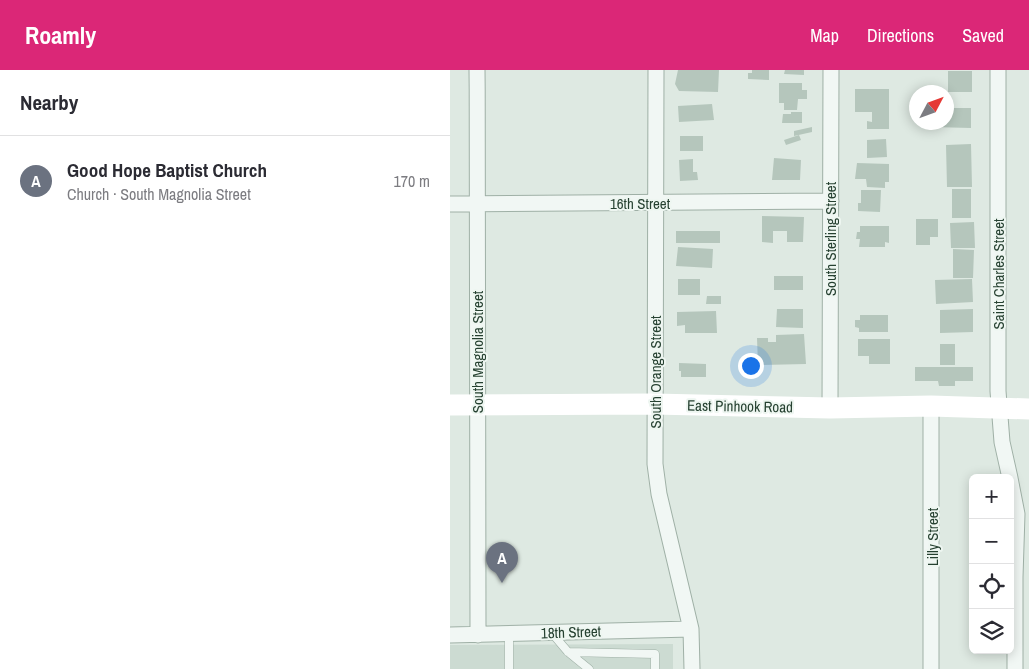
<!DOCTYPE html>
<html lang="en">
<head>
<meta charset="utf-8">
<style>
  body { margin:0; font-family:"Archivo Narrow",sans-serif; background:#f2f2f3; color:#2b2b33 }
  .controls { position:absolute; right:15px; bottom:15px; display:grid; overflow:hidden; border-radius:8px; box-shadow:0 2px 12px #0003 }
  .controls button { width:45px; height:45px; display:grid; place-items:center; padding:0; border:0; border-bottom:1px solid #e1e1e2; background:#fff; color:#2b2b33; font:25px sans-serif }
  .compass { position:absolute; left:459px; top:15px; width:45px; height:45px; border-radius:50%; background:#fff; box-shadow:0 2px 12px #0003; rotate:49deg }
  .you { position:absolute; left:300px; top:295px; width:18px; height:18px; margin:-12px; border:4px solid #fff; border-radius:50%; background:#1a73e8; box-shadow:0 0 0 8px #1a73e833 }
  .badge { display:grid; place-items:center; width:32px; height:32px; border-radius:50%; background:#db2777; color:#fff; font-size:16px; font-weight:700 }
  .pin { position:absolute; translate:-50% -41px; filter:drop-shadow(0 1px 2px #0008) }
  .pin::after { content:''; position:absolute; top:26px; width:18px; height:15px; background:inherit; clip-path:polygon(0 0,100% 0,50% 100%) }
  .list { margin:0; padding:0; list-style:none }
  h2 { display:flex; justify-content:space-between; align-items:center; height:65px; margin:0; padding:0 20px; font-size:21px }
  h2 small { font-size:16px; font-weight:400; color:#7c7c81 }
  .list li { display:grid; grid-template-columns:32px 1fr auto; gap:15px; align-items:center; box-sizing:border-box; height:90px; padding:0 20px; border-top:1px solid #e1e1e2 }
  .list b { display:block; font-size:19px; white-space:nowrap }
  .list p { margin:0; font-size:16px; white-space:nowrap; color:#7c7c81 }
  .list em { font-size:16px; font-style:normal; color:#7c7c81 }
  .icon { flex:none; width:28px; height:28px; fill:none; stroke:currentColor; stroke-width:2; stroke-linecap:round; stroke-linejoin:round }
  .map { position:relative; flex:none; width:579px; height:599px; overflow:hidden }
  header { display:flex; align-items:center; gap:30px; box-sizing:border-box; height:70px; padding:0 25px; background:#db2777; color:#fff }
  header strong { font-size:24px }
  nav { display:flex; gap:28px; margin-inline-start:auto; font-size:18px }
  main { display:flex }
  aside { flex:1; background:#fff }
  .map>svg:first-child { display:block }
</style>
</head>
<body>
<header>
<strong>Roamly</strong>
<nav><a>Map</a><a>Directions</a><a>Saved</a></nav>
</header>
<main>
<aside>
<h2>Nearby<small></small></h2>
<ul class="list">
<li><span class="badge" style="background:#6b7280">A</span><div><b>Good Hope Baptist Church</b><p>Church · South Magnolia Street</p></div><em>170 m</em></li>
</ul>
</aside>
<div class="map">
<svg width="579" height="599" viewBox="0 0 579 599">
  <rect width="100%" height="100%" fill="#dee9e2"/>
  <path fill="#ccdbd2" d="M 223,574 L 223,599 L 0,599 L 0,575 Z"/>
  <path fill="#b5c6bc" d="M 228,0 L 269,0 L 268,22 L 229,21 L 225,14 Z
    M 302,0 L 319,0 L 319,10 L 298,9 L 298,3 L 302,3 Z
    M 335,0 L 354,0 L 354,5 L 334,4 Z
    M 498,1 L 522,1 L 522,22 L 498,22 Z
    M 329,13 L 352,13 L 352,20 L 357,20 L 357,29 L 348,29 L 347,40 L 334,40 L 334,33 L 329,33 Z
    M 405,19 L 439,19 L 439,59 L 417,59 L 417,51 L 422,52 L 422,42 L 405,42 Z
    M 262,34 L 264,50 L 229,52 L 228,36 Z
    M 497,38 L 521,38 L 521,58 L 482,57 L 482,52 L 497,52 Z
    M 341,42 L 352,42 L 352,53 L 332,53 L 333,44 L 341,44 Z
    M 362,57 L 362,62 L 344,66 L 344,61 Z
    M 349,65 L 351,70 L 336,75 L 334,70 Z
    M 230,66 L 253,66 L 253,81 L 230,81 Z
    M 436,69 L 437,87 L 417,88 L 417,70 Z
    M 521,74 L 522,117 L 497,117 L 496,75 Z
    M 324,88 L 351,90 L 350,110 L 322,110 Z
    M 243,89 L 243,102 L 247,102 L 248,110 L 230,111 L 229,90 Z
    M 407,93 L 439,94 L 439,112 L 435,112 L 435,118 L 417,117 L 416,109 L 405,109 Z
    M 502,119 L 521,119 L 521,148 L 502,148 Z
    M 411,120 L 431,120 L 430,142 L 408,141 L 408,133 L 411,133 Z
    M 312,146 L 354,147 L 353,172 L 337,172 L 337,161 L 323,161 L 323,173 L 312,172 Z
    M 466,149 L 488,149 L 488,167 L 480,167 L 480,175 L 466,175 Z
    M 524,152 L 525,178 L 501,178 L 500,153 Z
    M 410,156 L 439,156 L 439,173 L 435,172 L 435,177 L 409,177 L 410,169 L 406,169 L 407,162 L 410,162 Z
    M 226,161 L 270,161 L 270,173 L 226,173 Z
    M 228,177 L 263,179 L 262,198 L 226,196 Z
    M 503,179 L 524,180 L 523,208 L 503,208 Z
    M 324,206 L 353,206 L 353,220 L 324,220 Z
    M 228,209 L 250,209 L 250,225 L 228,225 Z
    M 522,209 L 523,232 L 486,234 L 485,210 Z
    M 257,226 L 271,226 L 271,234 L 256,234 Z
    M 327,239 L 353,239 L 353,258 L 326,257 Z
    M 523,239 L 523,262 L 490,263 L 490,240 Z
    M 266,241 L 267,263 L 235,263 L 235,255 L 227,256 L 227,242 Z
    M 410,245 L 438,245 L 438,262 L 409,262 L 409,258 L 405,257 L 405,250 L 410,250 Z
    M 354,264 L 356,294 L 308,295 L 307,268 L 318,268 L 318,272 L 326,272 L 326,265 Z
    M 408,269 L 440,269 L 440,294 L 419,294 L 419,286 L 408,286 Z
    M 490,274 L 505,274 L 505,295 L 490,295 Z
    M 229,293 L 256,294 L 256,307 L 231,307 L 231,301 L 229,301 Z
    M 465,297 L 523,297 L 523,311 L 505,311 L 505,316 L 489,316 L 488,311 L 465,311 Z"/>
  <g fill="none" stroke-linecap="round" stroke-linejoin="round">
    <defs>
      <path id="lane" d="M 101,562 L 118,582 L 139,599
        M 118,582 L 205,584 L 205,599
        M 59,599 L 59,564"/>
      <path id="street" d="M 27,0 C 29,188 27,376 28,565
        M 206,0 L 205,394 L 209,424 L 241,559 L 242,599
        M 548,0 L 548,321 L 552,372 L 560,408
        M 0,134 L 381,131
        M 481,336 L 481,599
        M 380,338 L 381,0
        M 560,408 L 567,444 L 565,507 L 565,599
        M 0,565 L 241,559"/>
    </defs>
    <use href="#lane" stroke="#9fb0a6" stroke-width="9"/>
    <use href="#street" stroke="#9fb0a6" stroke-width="17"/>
    <use href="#lane" stroke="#f1f7f4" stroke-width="8"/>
    <use href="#street" stroke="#f1f7f4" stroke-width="15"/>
    <path stroke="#fff" stroke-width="21" d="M 0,335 L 204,334 L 380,338 L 481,336 L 579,339"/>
  </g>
  <g text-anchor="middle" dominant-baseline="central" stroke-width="4" stroke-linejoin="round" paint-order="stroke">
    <g font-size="15" fill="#264131" stroke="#eef6f1">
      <text x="190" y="133">16th Street</text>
      <text transform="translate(380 169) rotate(-90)">South Sterling Street</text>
      <text transform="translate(548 204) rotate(-90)">Saint Charles Street</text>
      <text transform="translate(27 282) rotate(-90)">South Magnolia Street</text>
      <text transform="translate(205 302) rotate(-90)">South Orange Street</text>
      <text transform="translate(290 336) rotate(1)">East Pinhook Road</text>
      <text transform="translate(482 467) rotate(-90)">Lilly Street</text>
      <text transform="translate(121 562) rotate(-2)">18th Street</text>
    </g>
  </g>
</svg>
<div class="controls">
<button>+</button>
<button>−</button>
<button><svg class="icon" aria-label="locate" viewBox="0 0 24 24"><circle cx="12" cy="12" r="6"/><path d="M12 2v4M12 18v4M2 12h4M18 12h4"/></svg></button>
<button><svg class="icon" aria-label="layers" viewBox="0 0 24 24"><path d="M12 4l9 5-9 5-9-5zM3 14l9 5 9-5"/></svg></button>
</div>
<svg class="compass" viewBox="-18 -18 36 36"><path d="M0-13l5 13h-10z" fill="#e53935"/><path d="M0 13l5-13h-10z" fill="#7c7c81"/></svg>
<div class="you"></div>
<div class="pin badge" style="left:52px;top:513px;background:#6b7280">A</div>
</div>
</main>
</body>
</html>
